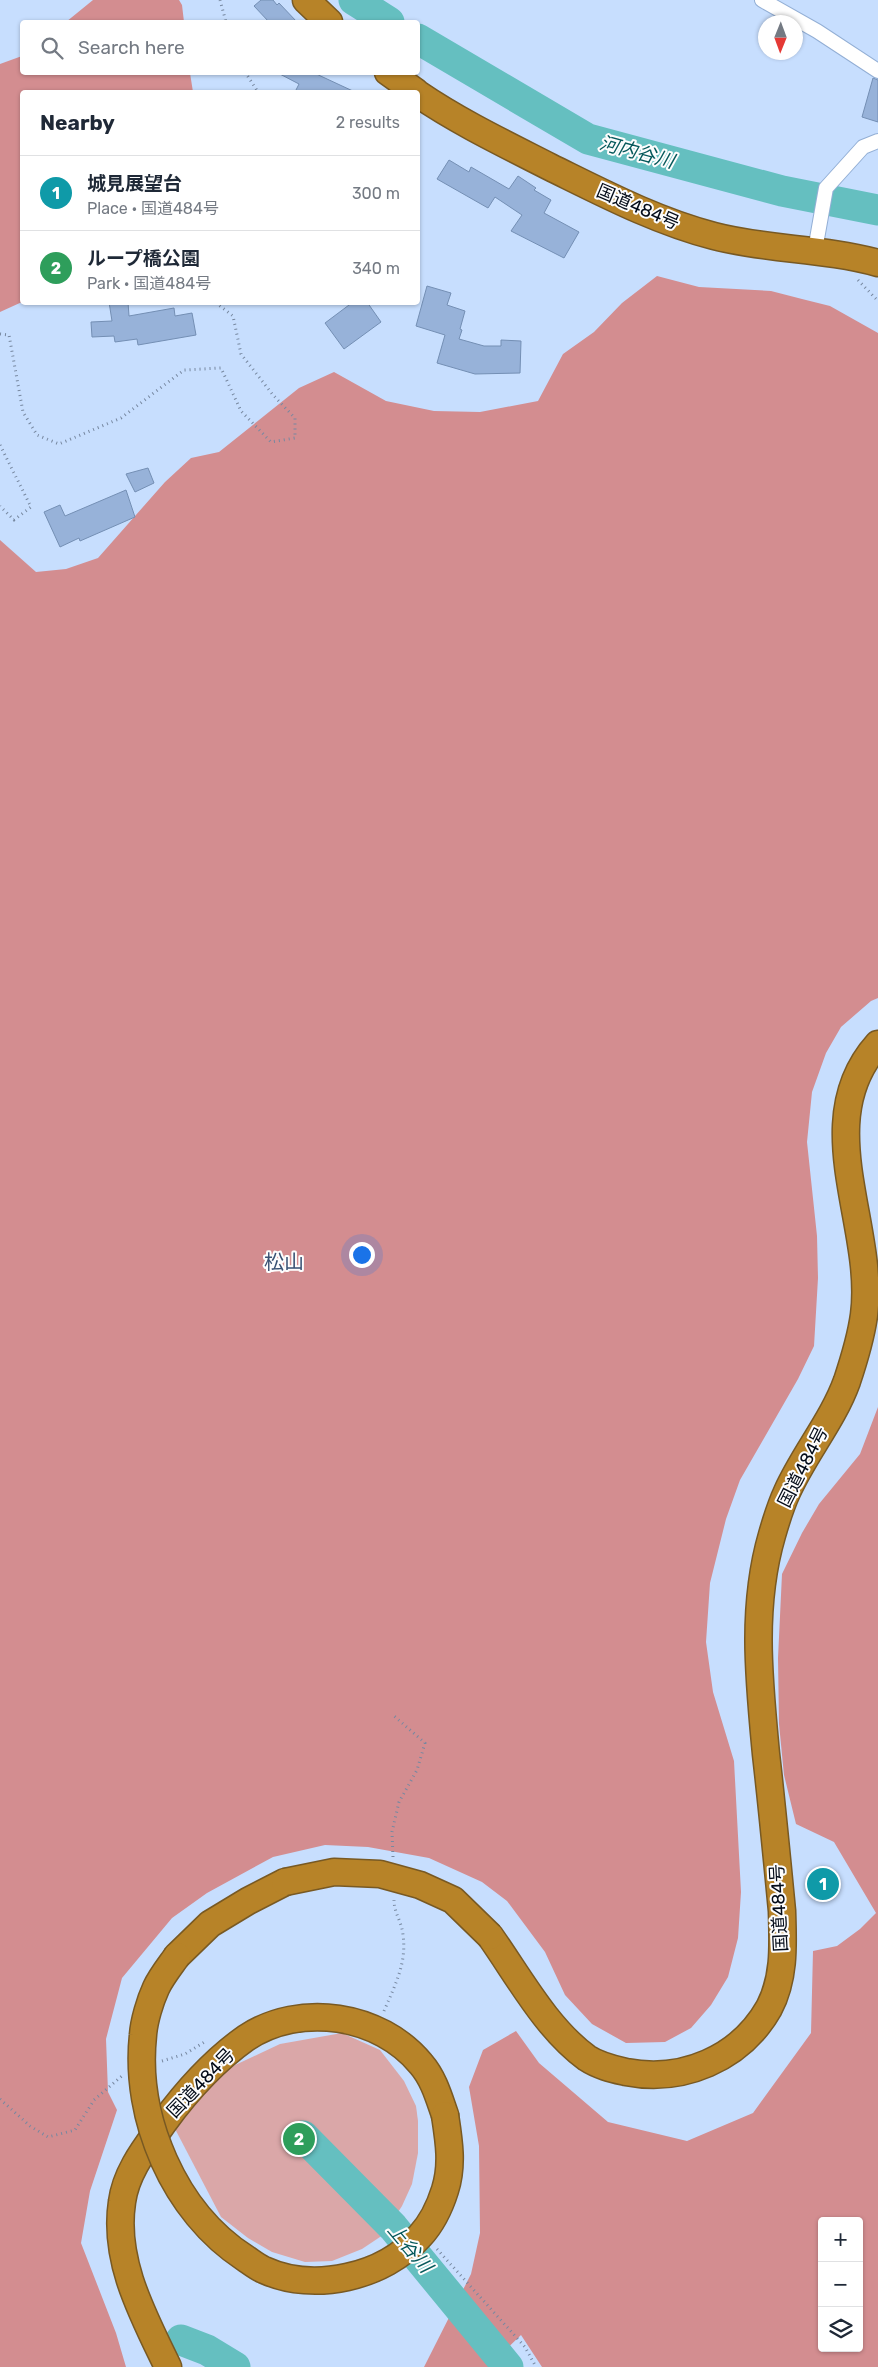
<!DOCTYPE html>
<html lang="en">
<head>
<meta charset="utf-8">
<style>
  body { margin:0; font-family:Rubik,"Noto Sans JP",sans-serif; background:#f2f2f3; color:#1f2937 }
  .controls { position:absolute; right:15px; bottom:15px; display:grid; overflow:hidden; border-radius:5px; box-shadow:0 1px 4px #0004 }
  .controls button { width:45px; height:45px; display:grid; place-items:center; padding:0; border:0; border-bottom:1px solid #e0e1e3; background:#fff; color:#1f2937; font:25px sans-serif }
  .compass { position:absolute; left:758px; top:15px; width:45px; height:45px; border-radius:50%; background:#fff; box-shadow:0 1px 4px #0004; rotate:181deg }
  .you { position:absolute; left:361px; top:1254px; width:18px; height:18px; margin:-12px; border:4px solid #fff; border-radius:50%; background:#1a73e8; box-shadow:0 0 0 8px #1a73e833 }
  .badge { display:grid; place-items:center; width:32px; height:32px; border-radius:50%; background:#9f7123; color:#fff; font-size:16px; font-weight:700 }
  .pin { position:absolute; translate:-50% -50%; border:2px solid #fff; box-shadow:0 1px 5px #0006 }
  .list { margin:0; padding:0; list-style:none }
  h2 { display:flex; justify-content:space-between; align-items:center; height:65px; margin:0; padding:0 20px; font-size:21px }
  h2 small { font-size:16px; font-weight:400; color:#747a83 }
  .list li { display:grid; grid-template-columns:32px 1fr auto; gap:15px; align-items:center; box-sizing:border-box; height:75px; padding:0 20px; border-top:1px solid #e0e1e3 }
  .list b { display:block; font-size:19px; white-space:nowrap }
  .list p { margin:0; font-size:16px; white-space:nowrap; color:#747a83 }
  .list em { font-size:16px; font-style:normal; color:#747a83 }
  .icon { flex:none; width:28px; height:28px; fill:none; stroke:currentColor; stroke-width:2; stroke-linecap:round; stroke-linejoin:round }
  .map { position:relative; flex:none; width:878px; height:2367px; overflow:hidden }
  .search { position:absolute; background:#fff; box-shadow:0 1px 4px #0004; left:20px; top:20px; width:400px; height:55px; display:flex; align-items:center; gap:12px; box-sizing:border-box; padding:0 18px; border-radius:5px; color:#747a83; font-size:19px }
  .panel { position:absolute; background:#fff; box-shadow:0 1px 4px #0004; left:20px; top:90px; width:400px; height:215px; border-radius:5px }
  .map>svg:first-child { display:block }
</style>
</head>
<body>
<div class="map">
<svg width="878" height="2367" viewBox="0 0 878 2367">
  <rect width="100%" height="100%" fill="#c7defe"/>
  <path fill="#daa7a8" d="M 342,2033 L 380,2050 L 404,2081 L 416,2106 L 418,2121 L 418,2153 L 412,2184 L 402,2206 L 383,2235 L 362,2249 L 332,2261 L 305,2262 L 272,2252 L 248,2238 L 221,2217 L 173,2125 L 202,2089 L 231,2067 L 280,2044 Z"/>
  <path fill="#d38d90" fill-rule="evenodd" d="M 93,0 L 179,0 L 182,5 L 184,22 L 66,22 Z
    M 22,56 L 22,72 L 190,73 L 193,92 L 22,92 L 22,302 L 0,312 L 0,64 Z
    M 657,276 L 699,287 L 771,291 L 802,299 L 830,306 L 878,333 L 878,998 L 871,1001 L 841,1027 L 826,1053 L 812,1092 L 807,1142 L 817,1236 L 818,1278 L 814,1346 L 798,1379 L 740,1480 L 726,1519 L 710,1583 L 706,1642 L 713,1692 L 734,1761 L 741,1892 L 738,1938 L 728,1977 L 711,2005 L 691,2028 L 665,2042 L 626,2043 L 592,2024 L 565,1995 L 545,1952 L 507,1901 L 482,1882 L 429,1858 L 368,1847 L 325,1845 L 273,1857 L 207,1893 L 172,1918 L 122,1978 L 106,2039 L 108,2092 L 117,2110 L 90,2191 L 81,2243 L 116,2333 L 126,2367 L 0,2367 L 0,540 L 36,572 L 66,569 L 98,558 L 165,482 L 191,458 L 219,452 L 299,388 L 334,372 L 386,401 L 434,411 L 480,412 L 538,401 L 563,354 L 594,332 L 622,303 Z
    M 878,1407 L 878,2367 L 542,2367 L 521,2335 L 488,2367 L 424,2367 L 471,2274 L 480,2233 L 479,2146 L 469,2087 L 483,2050 L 516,2031 L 539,2063 L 608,2122 L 687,2141 L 753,2113 L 811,2033 L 813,1951 L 837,1946 L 860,1929 L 876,1913 L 834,1842 L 796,1824 L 784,1775 L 779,1724 L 778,1658 L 782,1574 L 802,1533 L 819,1504 L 860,1454 ZM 822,2221 L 859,2221 L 859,2348 L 822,2348 Z"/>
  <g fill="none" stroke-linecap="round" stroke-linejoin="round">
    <path stroke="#65bfc0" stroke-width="31" d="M 354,0 L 389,22
      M 418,39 L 588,139 L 782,191 L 878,210
      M 303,2136 L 393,2227 L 508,2367
      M 181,2340 L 207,2350 L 235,2367"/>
  </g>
  <path fill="#97b2d9" stroke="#748fb4" d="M 261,0 L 273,0 L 277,5 L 279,3 L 297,22 L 269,22 L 254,6 Z
    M 276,72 L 312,72 L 355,92 L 295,92 L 299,84 Z
    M 873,78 L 878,80 L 878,122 L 862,117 Z
    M 449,160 L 469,172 L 471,167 L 509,189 L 518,176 L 536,188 L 534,190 L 551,200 L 544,213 L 579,232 L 564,258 L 511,231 L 522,215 L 495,197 L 488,208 L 437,179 Z
    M 427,286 L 451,293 L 447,305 L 465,311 L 460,329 L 462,330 L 459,339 L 484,346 L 501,346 L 501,340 L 521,341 L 520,373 L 475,374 L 437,363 L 445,335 L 416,326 Z
    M 109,302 L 128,302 L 129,316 L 174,308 L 175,316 L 192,313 L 196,335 L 138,345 L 137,339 L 115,342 L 114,336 L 92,337 L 91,322 L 112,321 Z
    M 353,302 L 367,302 L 381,322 L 344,349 L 325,323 Z
    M 148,468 L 154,483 L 135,492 L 126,474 Z
    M 126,490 L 135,517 L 80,541 L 79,538 L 60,547 L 44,512 L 60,505 L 65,516 Z"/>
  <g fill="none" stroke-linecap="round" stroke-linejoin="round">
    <defs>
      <path id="street" d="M 762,0 L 817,31 L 878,71
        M 815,250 L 826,188 L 863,147 L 878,141"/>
      <path id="highway" d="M 306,0 L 329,22
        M 388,72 L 416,92
        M 418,94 C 459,122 505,144 550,167 C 603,193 656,221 714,236 C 767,250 824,248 878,263
        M 490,1936 C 519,1977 546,2028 587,2058 C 599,2066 613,2069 626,2072 C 682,2083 740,2059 769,2008 C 785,1978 783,1944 782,1911 C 777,1859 772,1806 766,1754 C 759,1680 751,1607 772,1535 C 776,1521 781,1505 787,1492 C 804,1454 833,1420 847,1381 C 854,1360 861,1337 864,1315 C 876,1226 808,1122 878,1044
        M 177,1956 L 210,1924 L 248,1901 L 285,1882
        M 168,2367 C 143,2315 113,2261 122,2202 C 126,2171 147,2146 164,2122 C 186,2092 215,2060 246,2038 C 300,2002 380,2014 421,2064 C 434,2079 439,2098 445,2115"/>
    </defs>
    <use href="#street" stroke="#93afd5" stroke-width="16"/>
    <use href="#highway" stroke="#785923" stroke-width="29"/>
    <path stroke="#7788a0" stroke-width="3" stroke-dasharray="1 4" stroke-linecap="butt" d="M 220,0 L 226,22
      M 245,72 L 258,92
      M 858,280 L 878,301
      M 0,334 L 9,335 L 23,412 L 37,435 L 59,444 L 121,418 L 184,370 L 221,368 L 241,411 L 271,442 L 295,438 L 295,418 L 273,395 L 241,354 L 233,316 L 215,302
      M 0,445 L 31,507 L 14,520 L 0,506
      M 393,1857 L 392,1832 L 399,1802 L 417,1770 L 425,1743 L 393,1715
      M 384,2011 C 395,1985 407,1963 403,1935 C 402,1922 394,1913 394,1900
      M 162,2061 L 185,2054 L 206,2041
      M 0,2099 L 30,2126 L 48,2137 L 75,2130 L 94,2100 L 123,2075
      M 437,2249 L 525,2347 L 536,2367"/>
    <use href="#street" stroke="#fff" stroke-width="14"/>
    <use href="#highway" stroke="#b78328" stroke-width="26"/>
    <defs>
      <path id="highway-bridge" d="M 285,1882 L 334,1872 L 380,1874 L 420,1885 L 453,1900 L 490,1936
        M 177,1956 C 170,1966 161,1977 156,1988 C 150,2001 144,2021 143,2035 C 134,2118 174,2212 245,2258 C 251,2262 257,2267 264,2270 C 314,2293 384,2277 420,2236 C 432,2223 440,2206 445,2190 C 453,2165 449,2141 445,2115"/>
    </defs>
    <use href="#highway-bridge" stroke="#785923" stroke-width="29" stroke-linecap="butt"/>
    <use href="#highway-bridge" stroke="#b78328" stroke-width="26"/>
  </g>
  <g text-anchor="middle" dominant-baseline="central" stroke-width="4" stroke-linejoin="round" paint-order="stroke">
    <g font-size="18" fill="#040c19" stroke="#fdfdfd">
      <text transform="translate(638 207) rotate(23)">国道484号</text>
      <text transform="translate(803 1467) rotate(-63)">国道484号</text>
      <text transform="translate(779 1908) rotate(-93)">国道484号</text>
      <text transform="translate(201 2083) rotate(-46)">国道484号</text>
    </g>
    <g font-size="19" font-style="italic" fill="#06595b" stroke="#fdfdfd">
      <text transform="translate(637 152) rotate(15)">河内谷川</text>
      <text transform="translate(410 2248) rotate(50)">上谷川</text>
    </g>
    <g font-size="20" fill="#395274" stroke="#fdfdfd">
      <text x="284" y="1262">松山</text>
    </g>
  </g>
</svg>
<div class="controls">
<button>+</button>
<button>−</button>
<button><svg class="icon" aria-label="layers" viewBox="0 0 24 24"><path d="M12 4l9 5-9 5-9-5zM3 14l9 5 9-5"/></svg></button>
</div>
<svg class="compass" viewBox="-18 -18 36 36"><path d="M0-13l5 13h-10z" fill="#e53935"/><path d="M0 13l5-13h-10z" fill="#747a83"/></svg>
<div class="you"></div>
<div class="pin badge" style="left:823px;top:1884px;background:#0f9aa8">1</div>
<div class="pin badge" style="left:299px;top:2139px;background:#2e9e5b">2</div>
<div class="search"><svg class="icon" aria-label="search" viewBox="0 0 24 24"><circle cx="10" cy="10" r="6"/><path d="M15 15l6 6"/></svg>Search here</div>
<section class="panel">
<h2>Nearby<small>2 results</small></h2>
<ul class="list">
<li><span class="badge" style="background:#0f9aa8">1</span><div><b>城見展望台</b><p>Place · 国道484号</p></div><em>300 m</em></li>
<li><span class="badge" style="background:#2e9e5b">2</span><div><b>ループ橋公園</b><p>Park · 国道484号</p></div><em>340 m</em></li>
</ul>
</section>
</div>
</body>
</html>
